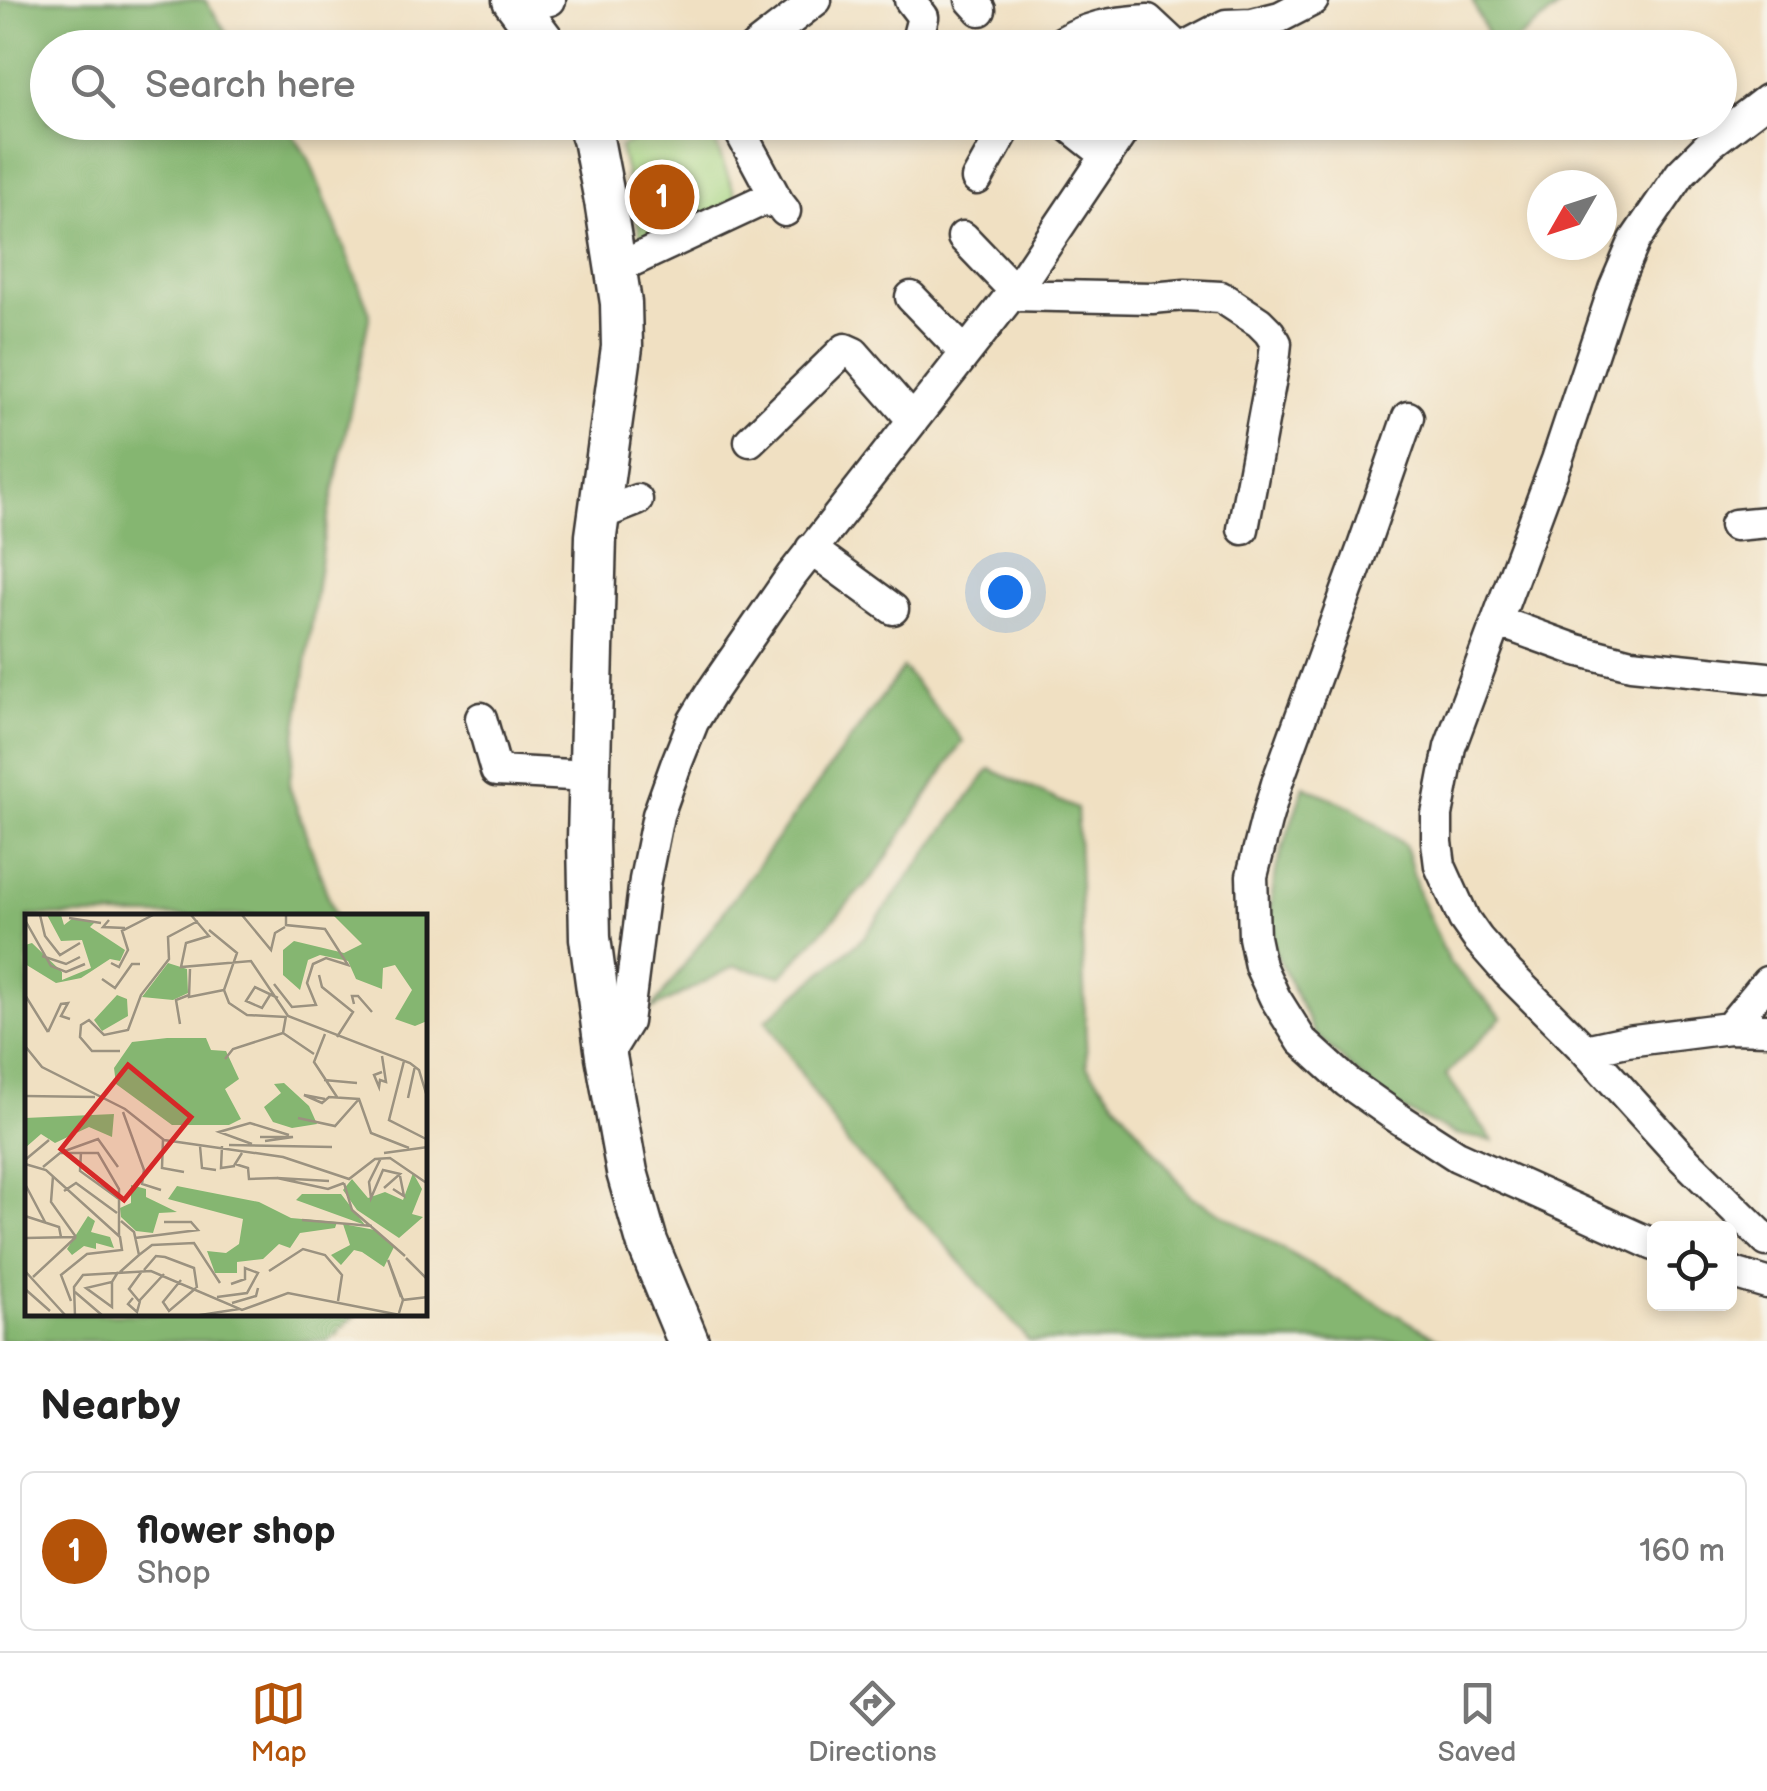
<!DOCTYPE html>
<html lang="en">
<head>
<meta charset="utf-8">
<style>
  body { margin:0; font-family:"Balsamiq Sans",sans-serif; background:#f2f2f2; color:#222 }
  .controls { position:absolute; right:30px; bottom:30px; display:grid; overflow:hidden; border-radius:15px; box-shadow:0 5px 15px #0003 }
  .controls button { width:90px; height:90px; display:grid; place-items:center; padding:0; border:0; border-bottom:2px solid #e0e0e0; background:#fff; color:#222; font:50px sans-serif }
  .compass { position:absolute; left:1527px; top:170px; width:90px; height:90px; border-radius:50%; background:#fff; box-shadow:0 5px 15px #0003; rotate:231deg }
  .you { position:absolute; left:1005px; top:592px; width:35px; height:35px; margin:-25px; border:8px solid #fff; border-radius:50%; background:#1a73e8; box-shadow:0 0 0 15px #1a73e833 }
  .badge { display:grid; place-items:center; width:65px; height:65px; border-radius:50%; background:#b45309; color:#fff; font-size:32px; font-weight:700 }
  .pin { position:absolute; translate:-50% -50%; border:5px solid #fff; box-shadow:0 2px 10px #0006 }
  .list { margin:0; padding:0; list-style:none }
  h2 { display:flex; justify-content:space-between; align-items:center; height:130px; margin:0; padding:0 40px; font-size:42px }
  h2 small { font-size:32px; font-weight:400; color:#767676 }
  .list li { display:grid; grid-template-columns:65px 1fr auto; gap:30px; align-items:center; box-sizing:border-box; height:160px; margin:0 20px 20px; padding:0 20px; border:2px solid #e0e0e0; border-radius:15px }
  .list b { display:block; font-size:38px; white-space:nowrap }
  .list p { margin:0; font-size:32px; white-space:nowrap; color:#767676 }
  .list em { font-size:32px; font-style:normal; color:#767676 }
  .icon { flex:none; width:55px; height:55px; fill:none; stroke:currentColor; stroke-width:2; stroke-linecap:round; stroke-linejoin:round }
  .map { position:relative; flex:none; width:1767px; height:1341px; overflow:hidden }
  .search { position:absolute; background:#fff; box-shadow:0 5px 15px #0003; left:30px; right:30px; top:30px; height:110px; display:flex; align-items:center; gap:25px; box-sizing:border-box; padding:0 35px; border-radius:55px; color:#767676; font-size:38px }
  .sheet { height:310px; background:#fff }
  nav { display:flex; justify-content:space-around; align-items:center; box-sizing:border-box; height:140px; border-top:2px solid #e0e0e0; background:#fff; font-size:28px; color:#767676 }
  nav a { display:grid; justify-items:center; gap:5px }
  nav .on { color:#b45309 }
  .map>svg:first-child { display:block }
</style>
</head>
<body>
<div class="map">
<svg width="1767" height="1341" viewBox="0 0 1767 1341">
  <rect width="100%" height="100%" fill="#f7f3e8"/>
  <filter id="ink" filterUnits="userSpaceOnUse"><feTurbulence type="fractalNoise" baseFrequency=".01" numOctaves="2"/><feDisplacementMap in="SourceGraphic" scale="20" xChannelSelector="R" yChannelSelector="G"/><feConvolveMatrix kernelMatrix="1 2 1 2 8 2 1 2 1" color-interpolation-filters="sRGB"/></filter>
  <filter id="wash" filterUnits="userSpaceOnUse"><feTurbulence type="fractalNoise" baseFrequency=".0048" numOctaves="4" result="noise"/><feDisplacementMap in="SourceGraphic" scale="40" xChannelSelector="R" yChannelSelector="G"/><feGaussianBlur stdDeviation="2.25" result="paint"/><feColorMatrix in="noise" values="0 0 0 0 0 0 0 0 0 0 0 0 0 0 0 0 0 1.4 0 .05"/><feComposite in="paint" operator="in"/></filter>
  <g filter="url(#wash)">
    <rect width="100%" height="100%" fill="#f0e0c2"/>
    <path fill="#a7d583" stroke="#627850" stroke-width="2.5" d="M 669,123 L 708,123 L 738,202 L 642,241 L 620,147 Z"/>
    <path fill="#85b671" stroke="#506946" stroke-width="2.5" d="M 0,0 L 205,0 L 236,47 L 48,48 L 48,122 L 285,123 L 309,159 L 370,313 L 323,542 L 289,786 L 335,916 L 28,916 L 28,1314 L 357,1314 L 328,1341 L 0,1341 Z
      M 1472,0 L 1569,0 L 1507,47 L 1493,48 Z
      M 903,668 L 963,741 L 878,871 L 781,976 L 735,966 L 651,1010 Z
      M 990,769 L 1077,809 L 1087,1066 L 1191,1196 L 1442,1341 L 1029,1341 L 943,1242 L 848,1145 L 766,1020 L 863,938 Z
      M 1304,786 L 1354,808 L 1405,845 L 1419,894 L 1449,962 L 1502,1017 L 1446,1075 L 1493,1141 L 1455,1134 L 1390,1104 L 1315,1034 L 1266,933 L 1277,865 Z"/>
  </g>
  <g filter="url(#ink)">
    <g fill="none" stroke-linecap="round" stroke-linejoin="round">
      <defs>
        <path id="minor" d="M 910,0 L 923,17 L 915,48
          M 971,0 L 980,10
          M 518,8 L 550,0
          M 754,48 L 816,0
          M 1054,48 C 1081,27 1114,22 1148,20 L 1178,48
          M 1182,48 L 1226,25 L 1252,24 L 1280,17 L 1313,0
          M 1767,100 L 1712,142 L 1681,173 L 1635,240 L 1614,289 L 1557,460 L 1450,747 L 1437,815 L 1437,842 L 1440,866 L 1464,919 L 1478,939 L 1508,973 L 1585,1050 L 1681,1156 L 1767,1241
          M 735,122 L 778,202
          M 1064,122 L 1107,156
          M 977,179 L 1009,122
          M 963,237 L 1014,290
          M 615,269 L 761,201 L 778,202 L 785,211
          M 1011,295 L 1152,298 L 1185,295 L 1221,297 L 1259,322 L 1269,332 L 1276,343 L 1274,362 L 1243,529
          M 911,297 L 965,353
          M 1408,417 L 1364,544 L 1278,780 L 1266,821 L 1252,876 L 1254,937 L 1260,966 L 1275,998 L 1302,1041 L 1347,1082 L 1395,1116 L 1457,1156 L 1654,1245
          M 750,441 L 845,349 L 854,353 L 912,419
          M 599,515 L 637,500
          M 1735,525 L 1767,522
          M 811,549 L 893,609
          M 1497,621 L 1577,650 L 1631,664 L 1767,678
          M 481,718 L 496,771 L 589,776
          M 1729,1028 L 1767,1029
          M 1585,1050 L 1627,1041 L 1729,1028 L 1767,982
          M 606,1056 L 627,1022 L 645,880 L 658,815 L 677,762 L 693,722 L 712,691 L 792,575 L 1022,281 L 1129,122
          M 1730,1272 L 1767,1283"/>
        <path id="major" d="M 513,0 L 549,48
          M 587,122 L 593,139 L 605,201 L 621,303 L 622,347 L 596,536 L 588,839 L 590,938 L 606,1056 L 627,1172 L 647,1242 L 688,1341"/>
      </defs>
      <use href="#minor" stroke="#3c3935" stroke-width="35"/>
      <use href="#major" stroke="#3c3935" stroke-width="45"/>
      <use href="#minor" stroke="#fff" stroke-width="30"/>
      <use href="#major" stroke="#fff" stroke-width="40"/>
    </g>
  </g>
  <g transform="translate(25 914)">
    <rect width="402" height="402" fill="#f0e0c2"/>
    <path d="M 22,1 L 36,1 L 39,11 L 48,4 L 69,9 L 65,13 L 100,36 L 95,47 L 85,45 L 56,64 L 31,69 L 0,50 L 0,31 L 7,29 L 37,58 L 37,66 L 66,54 L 57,26 L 36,27 ZM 308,1 L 402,1 L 402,107 L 390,112 L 370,105 L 387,76 L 370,51 L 358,54 L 357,75 L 331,65 L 323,47 L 295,41 L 283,46 L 275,76 L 258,61 L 258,36 L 269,27 L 319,39 L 337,30 ZM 143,49 L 162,55 L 163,79 L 148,86 L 117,83 ZM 92,81 L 102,85 L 103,102 L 77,117 L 69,106 ZM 142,124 L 181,124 L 186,136 L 201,137 L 214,165 L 200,175 L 216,205 L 204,211 L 147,211 L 91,170 L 89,154 L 107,128 ZM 259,169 L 284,192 L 292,210 L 267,214 L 248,208 L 239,193 L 256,179 L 249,170 ZM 89,200 L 87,223 L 64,213 L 30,229 L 16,220 L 0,234 L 0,204 ZM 388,259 L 397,275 L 387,300 L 398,303 L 374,324 L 332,296 L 318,276 L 327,265 L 343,284 L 360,278 L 378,286 ZM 106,271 L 121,275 L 121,283 L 152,298 L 134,299 L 128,319 L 111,317 L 96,303 L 95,294 L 106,289 ZM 152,272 L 234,288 L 266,304 L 312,308 L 310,314 L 275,319 L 265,334 L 254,330 L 238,345 L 212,348 L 212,359 L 190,359 L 182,337 L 201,339 L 214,330 L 218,305 L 143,285 ZM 277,280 L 316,280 L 340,311 L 271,286 ZM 63,302 L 70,307 L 66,318 L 85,323 L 89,334 L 71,329 L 71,335 L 59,332 L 47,341 L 42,335 ZM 318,310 L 350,316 L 369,333 L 359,353 L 337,338 L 329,336 L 316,351 L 306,341 L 325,331 Z" fill="#85b671"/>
    <path fill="none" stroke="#9b9280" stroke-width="2.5" d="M 15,1 L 20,22 L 35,41 L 55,29M 166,1 L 184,22 L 161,29 L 156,53 L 226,47 L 263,102 L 385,149 L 394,156 L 403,186M 217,1 L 246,36 L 250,19 L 260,13M 44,4 L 76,9M 0,6 L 26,52 L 41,58 L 60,50M 84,6 L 78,13 L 100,14M 184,16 L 212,39 L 199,76M 17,42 L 41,50 L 55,43M 86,49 L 94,53 L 103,36 L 97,17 L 128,1M 165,55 L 164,83 L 199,76 L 204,89 L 222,101 L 261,103M 294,61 L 297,73 L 328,98 L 312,123M 77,65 L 90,74 L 107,50 L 115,50M 249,70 L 267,93 L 291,91 L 282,69 L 288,50 L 301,44 L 323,51 L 300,15 L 261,11 L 261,1M 0,81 L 23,118M 245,81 L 237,94 L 221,87 L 230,73 L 253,84M 329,90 L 327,82 L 333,82 L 347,98M 261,102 L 258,119 L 289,140M 155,110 L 151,86 L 164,81M 23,118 L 36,90 L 43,89 L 36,102 L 45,105M 300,120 L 289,148 L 312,183M 0,132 L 17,153 L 100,195 L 139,226 L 258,243 L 324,265 L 350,245 L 365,244 L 403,270M 95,137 L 67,137 L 55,123 L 56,111 L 64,106 L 79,121 L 103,116 L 116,81 L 144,45 L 143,23 L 173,7M 200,145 L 208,135 L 258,119M 379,147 L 364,206 L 403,226M 357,158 L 349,161 L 354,173 L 355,166 L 361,168 L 357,142M 299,166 L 332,169M 0,182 L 70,183M 383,184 L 390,152M 300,185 L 279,181 L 297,189 L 304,183 L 334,185 L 346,219 L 384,234M 98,198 L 119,256 L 117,270 L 136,276M 273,204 L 310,212 L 334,185M 235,223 L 268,223 L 240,227M 138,225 L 137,254 L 159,258M 227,230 L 194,218 L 225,209 L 264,221M 204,231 L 307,233M 175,232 L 177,254 L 191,256M 197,232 L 196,254 L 210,252M 37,238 L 73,225 L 93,253M 56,238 L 55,257 L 94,285M 217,239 L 210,250 L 223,254 L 224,265 L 252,264M 359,239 L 403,233M 356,244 L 344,268 L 346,284 L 358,256 L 375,260 L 359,274M 0,246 L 24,226M 0,250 L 21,256 L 95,323 L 97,336 L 62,340 L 36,361 L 46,387M 18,253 L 35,239 L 73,239 L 94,275 L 94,321M 28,262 L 26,288 L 51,323M 304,267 L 252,264 L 303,275 L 319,269M 319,269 L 327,296 L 380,342M 0,270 L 20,308M 368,275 L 379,282 L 375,262M 39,277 L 51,269 L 92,299M 0,302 L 34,313 L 36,323M 277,306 L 347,312M 0,324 L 51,323M 110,324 L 173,316 L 166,308 L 139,308M 114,341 L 127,331 L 169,329 L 195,369M 387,350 L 381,344 L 403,366M 119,356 L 131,342 L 140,343 L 169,354 L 172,374M 0,357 L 41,402M 117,357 L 104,375 L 114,387 L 139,360M 244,357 L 278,335 L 300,341 L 317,361 L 313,387M 95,358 L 114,341 L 109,318 L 96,307M 8,363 L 51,323M 156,366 L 138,388 L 144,397 L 171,374M 87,368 L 87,393 L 61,374 L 87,368 L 93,358M 0,375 L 25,397M 50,378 L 78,402M 192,383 L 222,379 L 233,359 L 220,354 L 220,365 L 206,370M 376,383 L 363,346 L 378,386M 108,384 L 103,390 L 112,398 L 115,387M 207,389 L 231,382 L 233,374M 374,399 L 378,386 L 403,383M 50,402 L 49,373 L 58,361 L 126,357 L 217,396 L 263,379 L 380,402M 169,402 L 214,395"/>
    <path fill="#d62828" fill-opacity="0.15" stroke="#d62828" stroke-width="5" d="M 103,151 L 166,203 L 99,286 L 36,235 Z"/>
    <rect width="402" height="402" fill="none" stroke="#1c1c1c" stroke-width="5"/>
  </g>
</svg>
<div class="controls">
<button><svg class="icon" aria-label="locate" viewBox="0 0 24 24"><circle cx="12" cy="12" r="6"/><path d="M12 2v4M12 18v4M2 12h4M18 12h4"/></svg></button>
</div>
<svg class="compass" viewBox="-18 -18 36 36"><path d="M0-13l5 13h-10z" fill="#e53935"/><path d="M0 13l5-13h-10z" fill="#767676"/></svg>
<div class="you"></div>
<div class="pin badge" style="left:662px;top:197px">1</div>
<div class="search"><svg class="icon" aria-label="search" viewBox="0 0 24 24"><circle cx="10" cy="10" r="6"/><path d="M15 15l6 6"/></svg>Search here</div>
</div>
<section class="sheet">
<h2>Nearby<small></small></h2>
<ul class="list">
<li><span class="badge">1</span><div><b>flower shop</b><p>Shop</p></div><em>160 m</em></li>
</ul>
</section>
<nav>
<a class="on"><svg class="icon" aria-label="map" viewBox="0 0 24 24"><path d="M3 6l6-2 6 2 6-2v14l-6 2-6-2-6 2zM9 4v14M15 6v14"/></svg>Map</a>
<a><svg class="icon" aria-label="directions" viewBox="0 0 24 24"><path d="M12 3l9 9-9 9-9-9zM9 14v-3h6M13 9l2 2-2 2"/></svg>Directions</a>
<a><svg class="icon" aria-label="saved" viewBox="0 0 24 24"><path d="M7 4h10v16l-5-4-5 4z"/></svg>Saved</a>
</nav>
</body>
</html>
